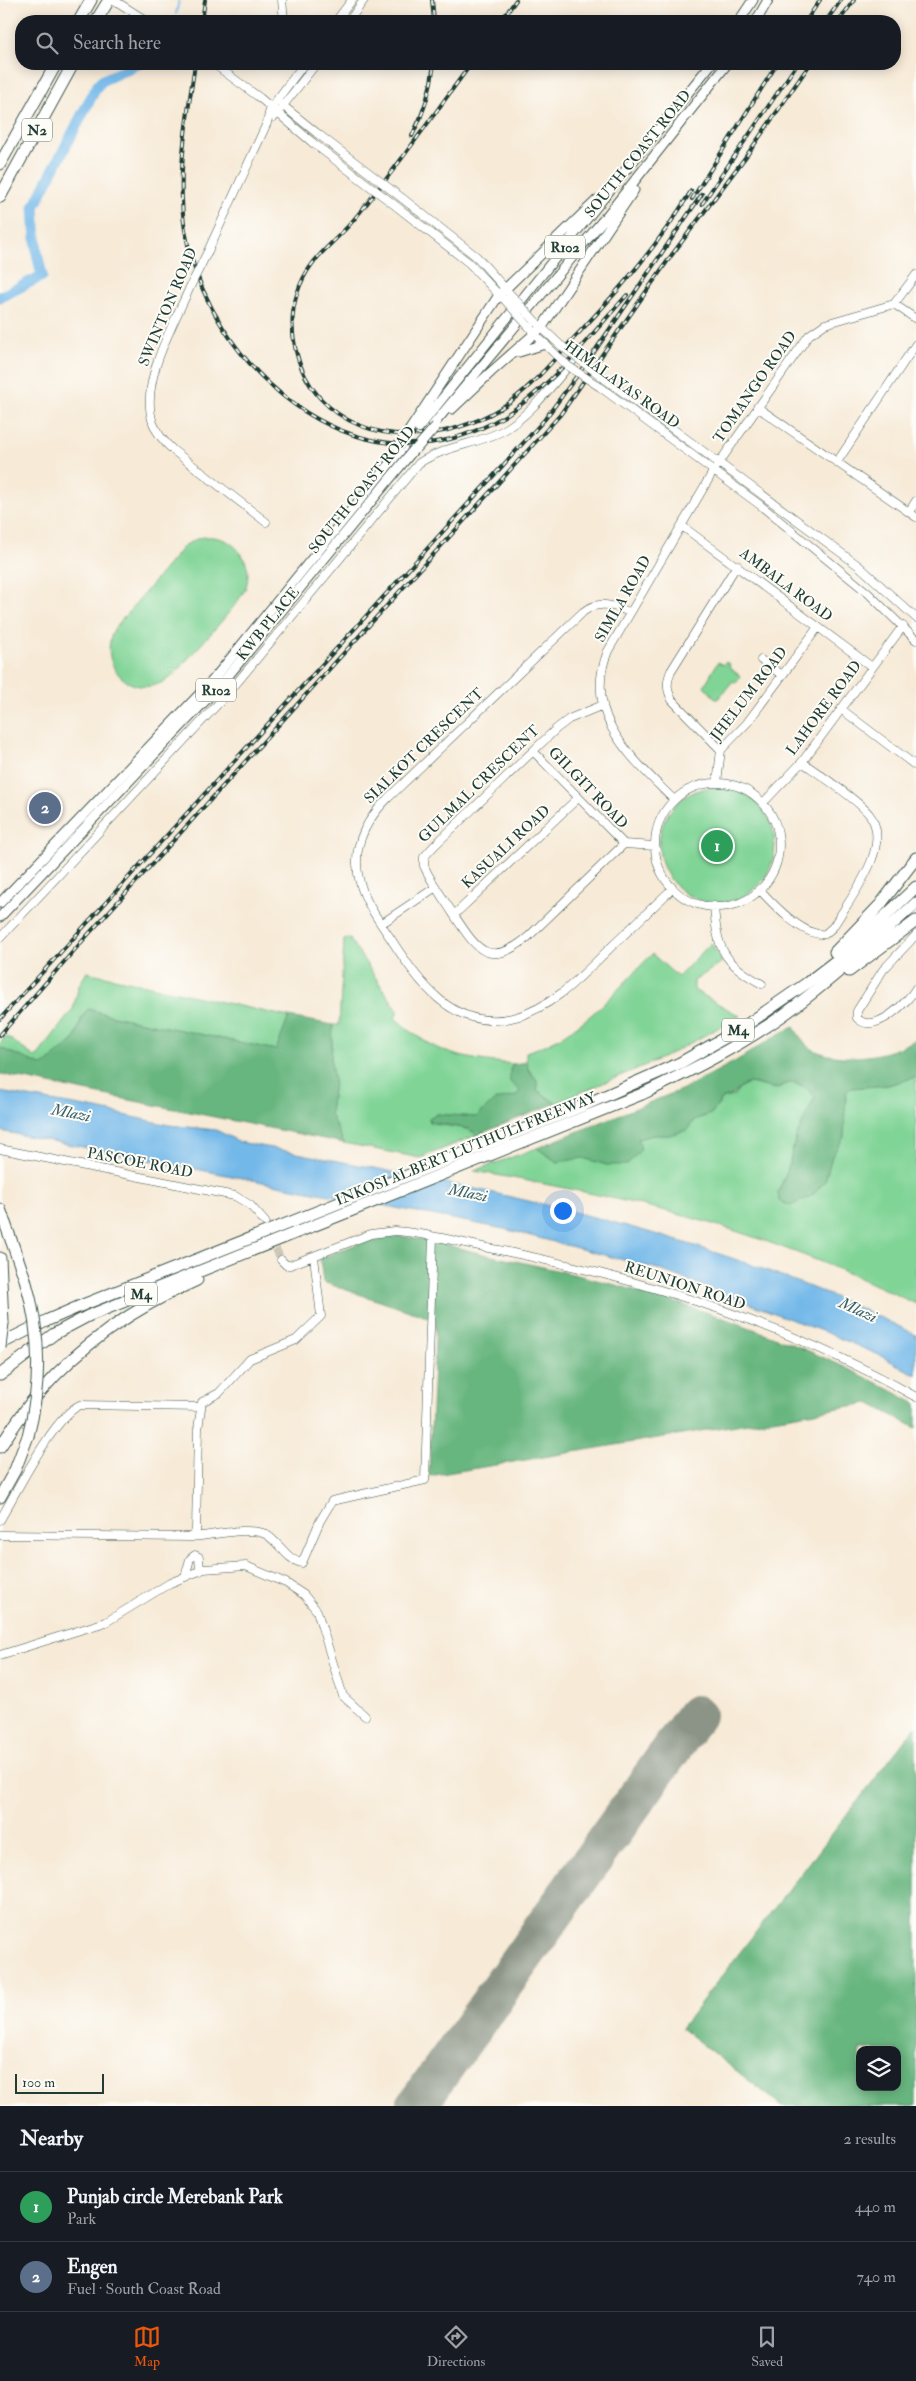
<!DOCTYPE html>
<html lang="en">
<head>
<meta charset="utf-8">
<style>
  body { margin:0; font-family:"IM FELL Double Pica",serif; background:#242831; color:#f1f3f6 }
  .controls { position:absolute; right:15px; bottom:15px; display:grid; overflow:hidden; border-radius:10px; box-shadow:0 2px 12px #0003 }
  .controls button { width:45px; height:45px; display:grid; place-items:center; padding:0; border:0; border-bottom:1px solid #363941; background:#171b24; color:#f1f3f6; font:25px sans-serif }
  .scale { position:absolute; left:15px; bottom:12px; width:89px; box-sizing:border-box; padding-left:5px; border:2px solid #1f3d34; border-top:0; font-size:14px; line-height:18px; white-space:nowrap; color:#1f3d34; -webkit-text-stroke:4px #fdfcf7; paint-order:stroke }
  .you { position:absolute; left:562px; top:1210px; width:18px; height:18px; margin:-12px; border:4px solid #fff; border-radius:50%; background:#1a73e8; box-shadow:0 0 0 8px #1a73e833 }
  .badge { display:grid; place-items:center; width:32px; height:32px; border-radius:50%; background:#ea580c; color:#fff; font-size:16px; font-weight:700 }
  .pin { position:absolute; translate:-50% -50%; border:2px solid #fff; box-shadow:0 1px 5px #0006 }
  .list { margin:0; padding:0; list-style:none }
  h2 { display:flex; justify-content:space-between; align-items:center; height:65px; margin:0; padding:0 20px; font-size:21px }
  h2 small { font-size:16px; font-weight:400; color:#9ea1a6 }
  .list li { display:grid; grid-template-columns:32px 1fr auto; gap:15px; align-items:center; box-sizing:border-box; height:70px; padding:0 20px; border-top:1px solid #363941 }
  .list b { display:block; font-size:19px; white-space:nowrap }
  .list p { margin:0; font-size:16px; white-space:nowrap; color:#9ea1a6 }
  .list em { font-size:16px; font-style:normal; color:#9ea1a6 }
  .icon { flex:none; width:28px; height:28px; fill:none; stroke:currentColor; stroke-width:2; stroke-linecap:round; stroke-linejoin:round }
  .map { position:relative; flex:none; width:916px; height:2106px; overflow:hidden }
  .search { position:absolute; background:#171b24; box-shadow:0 2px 12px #0003; left:15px; right:15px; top:15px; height:55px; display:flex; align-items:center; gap:12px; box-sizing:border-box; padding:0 18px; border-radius:20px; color:#9ea1a6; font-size:19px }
  .sheet { height:205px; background:#171b24 }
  nav { display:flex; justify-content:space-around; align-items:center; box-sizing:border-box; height:70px; border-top:1px solid #363941; background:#171b24; font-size:14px; color:#9ea1a6 }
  nav a { display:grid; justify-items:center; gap:2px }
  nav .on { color:#ea580c }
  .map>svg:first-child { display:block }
</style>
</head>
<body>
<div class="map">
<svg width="916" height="2106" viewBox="0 0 916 2106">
  <rect width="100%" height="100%" fill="#fdfcf7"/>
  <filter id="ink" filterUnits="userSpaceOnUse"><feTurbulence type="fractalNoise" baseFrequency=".02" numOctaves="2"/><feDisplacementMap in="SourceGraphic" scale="10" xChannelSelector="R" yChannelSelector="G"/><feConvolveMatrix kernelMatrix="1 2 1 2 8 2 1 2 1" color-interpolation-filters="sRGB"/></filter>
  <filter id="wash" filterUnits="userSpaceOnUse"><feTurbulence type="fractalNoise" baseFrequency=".0096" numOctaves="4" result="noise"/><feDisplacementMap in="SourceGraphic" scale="20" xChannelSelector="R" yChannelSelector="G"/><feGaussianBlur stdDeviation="1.12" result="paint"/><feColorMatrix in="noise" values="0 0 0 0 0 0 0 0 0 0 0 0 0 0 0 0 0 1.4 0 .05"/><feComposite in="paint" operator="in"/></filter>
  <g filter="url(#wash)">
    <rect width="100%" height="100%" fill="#f7ead7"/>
    <path fill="#80d496" stroke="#508865" d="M 205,537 C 218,536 230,540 239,551 C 248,561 250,574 246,587 C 241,603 186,661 172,676 C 137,705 95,669 114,629 L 184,546 L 198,538 Z
      M 718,662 L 724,665 L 725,662 L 730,664 L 729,667 L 740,676 L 736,683 L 733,681 L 717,700 L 704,686 Z
      M659 845a58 58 0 1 1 116 0a58 58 0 1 1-116 0Z
      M 349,938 L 398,1011 L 395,1018 C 437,1056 459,1058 513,1064 L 510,1070 L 512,1076 L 510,1080 L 520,1091 L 516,1096 L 495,1100 L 476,1117 L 436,1114 L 429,1118 L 430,1122 C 445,1128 464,1124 477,1135 L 420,1158 L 344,1143 L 330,1114 L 334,1081 L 331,1063 L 333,1025 L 339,1025 L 344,940 Z
      M 711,943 L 722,962 L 694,981 L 694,990 L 740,1016 L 667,1056 L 556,1103 L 537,1090 L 537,1080 L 526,1066 L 526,1052 C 580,1036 614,993 652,954 L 678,977 Z
      M 87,972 L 289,1017 L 276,1050 L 113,1016 L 88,1009 L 82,1017 L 75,1039 L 43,1066 L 0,1048 L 0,1043 L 6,1036 L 36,1058 L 73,1009 L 79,985 Z
      M 916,1077 L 916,1304 C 874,1284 831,1265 787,1249 C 687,1211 580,1190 474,1171 L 537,1148 L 557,1162 L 583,1158 L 607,1165 L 637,1139 L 653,1135 L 669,1135 L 687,1130 L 694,1120 L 711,1114 L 724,1098 L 733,1096 L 744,1085 L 750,1083 L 775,1089 L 790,1083 L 806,1087 L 815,1097 L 796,1137 L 787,1172 L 778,1191 L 825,1181 L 832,1156 L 844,1137 L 846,1093 L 851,1088 L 888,1085 Z"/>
    <path fill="#68b67f" stroke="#447a5a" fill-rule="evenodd" d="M 88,1009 L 113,1016 L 276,1050 L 289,1017 L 333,1025 L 331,1063 L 334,1081 L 330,1114 L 344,1143 L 0,1074 L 0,1048 L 43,1066 L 75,1039 L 82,1017 Z
      M 794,1027 C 799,1035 805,1046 814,1050 C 842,1064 891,1056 916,1039 L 916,1077 L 888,1085 L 851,1088 L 846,1093 L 844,1137 L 832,1156 L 825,1181 L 813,1195 L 791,1206 L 779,1201 L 778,1192 L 787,1172 L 796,1137 L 815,1097 C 808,1089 800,1081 788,1083 C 783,1084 779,1089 774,1088 C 765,1088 755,1081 746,1084 C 737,1088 736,1096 723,1098 L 711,1114 L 694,1120 L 687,1130 L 669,1135 L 653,1135 L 638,1139 L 641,1149 L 627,1165 L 607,1165 L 583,1158 L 557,1162 L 537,1148 L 683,1089 L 736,1061 L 782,1032 Z
      M 527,1062 L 528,1070 L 537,1080 L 537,1090 L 556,1103 L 477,1135 L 470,1129 L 430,1122 L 429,1118 L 436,1114 L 476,1117 L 495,1100 L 516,1096 L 520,1091 L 510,1082 L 510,1070 L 513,1064 Z
      M 392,1235 C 427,1239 461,1249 496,1257 C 640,1286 787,1331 916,1404 L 916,1428 L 869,1403 L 429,1476 L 436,1320 L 323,1282 L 320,1259 L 369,1239 Z
      M 916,1726 L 916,2106 L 782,2106 L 681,2028 ZM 860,2050 L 897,2050 L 897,2087 L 860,2087 Z"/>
    <path fill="#72b8e9" stroke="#487a8e" d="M 0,1092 L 97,1109 L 169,1125 L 216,1130 L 240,1142 C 471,1187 704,1227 916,1335 L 916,1375 L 879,1355 L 827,1333 L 658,1269 L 504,1229 L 0,1131 Z"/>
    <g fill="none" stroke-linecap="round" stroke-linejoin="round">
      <path stroke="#72b8e9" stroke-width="2" d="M 176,14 L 179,0"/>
      <path stroke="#72b8e9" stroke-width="11" d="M 0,297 L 42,276 L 37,253 L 34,207 L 97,86 L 103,80 L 138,64"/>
      <path stroke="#8b9486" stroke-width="40" d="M 416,2106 L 696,1715"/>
    </g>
  </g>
  <g filter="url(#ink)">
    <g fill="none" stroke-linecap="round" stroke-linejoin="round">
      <path stroke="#ccc7b6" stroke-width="8" stroke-dasharray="8 4" stroke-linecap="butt" d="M 271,1238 L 281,1260"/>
      <defs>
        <path id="minor" d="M 114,0 L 147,21
          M 282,0 L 284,21
          M 336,21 L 352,0
          M 349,21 L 364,0
          M 214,64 L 260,98 L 313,143
          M 281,104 L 318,134
          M 274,117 L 316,64
          M 402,198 L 477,257 L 509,293
          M 396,206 L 469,263 L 502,298
          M 208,251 L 267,123 L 270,109 L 304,64
          M 190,287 C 174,324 139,382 153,423 C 157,434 165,443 174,451 L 266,522
          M 894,304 L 916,319
          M 539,325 L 559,344
          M 532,331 L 552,351
          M 605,379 L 859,566 L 916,618
          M 600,387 L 760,505 L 868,593 L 916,640
          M 757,407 L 916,517
          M 837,462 L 916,344
          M 909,512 L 916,501
          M 682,526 L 872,667
          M 629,612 C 613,605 598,600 583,612 L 388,798 C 370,816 356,837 357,864 C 358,892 374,914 389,936 C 418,981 453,1034 516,1017 C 553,1007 580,977 607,951 C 629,930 651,909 673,888
          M 761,660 L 782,675
          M 603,705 L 569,719 L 556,729 L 434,846 L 424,857 L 424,866 C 432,884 444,899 454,915 C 477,950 489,969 528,937 L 624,844 L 655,846
          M 841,709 L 916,766
          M 721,750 L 672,700 C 667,690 666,682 671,671 L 737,565
          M 533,751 L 624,844
          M 717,783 L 721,750 L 747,723 L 818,627
          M655 845a62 62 0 1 1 124 0a62 62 0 1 1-124 0Z
          M 674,800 C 633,759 581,716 608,651 L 714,470 L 809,335 L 825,324 L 894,304 L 916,275
          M 763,803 L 802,762 L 903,626
          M 759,889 C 773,904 803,937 825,934 L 833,927 C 850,898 894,846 869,814 C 857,799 819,774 802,762
          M 714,906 C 717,949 723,963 762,984
          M 454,915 L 577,799
          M 381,924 L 436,887
          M 916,935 L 883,970 L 857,1011 L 857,1018 C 874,1036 908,1002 916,988
          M 0,938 L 230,691 L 419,463 C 443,447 472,445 498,433 C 527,420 555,382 575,358
          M 0,1149 L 235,1196 L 250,1205 L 265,1222
          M 281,1260 L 286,1265 L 290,1265 L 371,1234 L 395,1231 C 430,1233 465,1244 499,1250 C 643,1279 788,1324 916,1397
          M 0,1520 C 16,1493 54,1416 80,1405 L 201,1407
          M 0,1535 L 192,1537 L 196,1531 L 198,1429 L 202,1402 L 219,1393 L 250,1359 L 296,1340 L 321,1316 L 314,1257
          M 192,1537 C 209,1536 251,1526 265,1534 C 279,1541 286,1560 302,1563 L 320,1521 L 332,1501 L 425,1480 L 433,1237
          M 185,1577 L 190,1559 L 195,1555 L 199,1557 L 200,1571
          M 0,1655 L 106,1622 L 170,1583 L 204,1569 L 246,1566 L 286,1583 L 304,1595 L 317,1611 L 343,1696 L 365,1716"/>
        <path id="major" d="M 739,21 L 753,0
          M 756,21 L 768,0
          M 519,352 L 545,344
          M 452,409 L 491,372 L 542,327 L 634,190
          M 433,425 L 609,213 L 727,64
          M 411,428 L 499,295 L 597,200
          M 417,430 L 711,64
          M 0,903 L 213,680 L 403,447
          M 0,917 L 223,682 L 415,448"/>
        <path id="highway" d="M 79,21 L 91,0
          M 96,21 L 109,0
          M 0,164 L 56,64
          M 0,197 L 73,64
          M 835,952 L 880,905 L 916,858
          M 849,971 L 916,921
          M 0,1209 L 25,1279
          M 0,1258 L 3,1323
          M 0,1344 L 48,1320 L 85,1304 L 580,1107 L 680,1063 L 742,1028 L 807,983 L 846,953 L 916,887
          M 0,1375 L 54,1334 L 88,1316 L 642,1094 C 690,1071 738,1047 782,1016 C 829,982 873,942 916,903
          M 0,1447 C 12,1429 25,1408 40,1392 C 82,1343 138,1306 197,1280
          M 0,1497 L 15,1470 L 28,1436"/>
      </defs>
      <use href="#minor" stroke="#3f574c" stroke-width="9"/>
      <use href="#major" stroke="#3f574c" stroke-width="11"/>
      <use href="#highway" stroke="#3f574c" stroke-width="13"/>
      <use href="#minor" stroke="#fff" stroke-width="8"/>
      <use href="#major" stroke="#fff" stroke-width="9"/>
      <use href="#highway" stroke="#fff" stroke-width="11"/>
      <defs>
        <path id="rail" d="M 432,0 L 434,21
          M 202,21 L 205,0
          M 501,21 L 516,0
          M 806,21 L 820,0
          M 826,21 L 841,0
          M 839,21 L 854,0
          M 195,64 C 187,119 176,174 185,230 C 208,366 353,496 492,423 C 546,395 586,340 627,295
          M 471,64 C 433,115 397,168 356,217 C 334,245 308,257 297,294 C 286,328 296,371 320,398 C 366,448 447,442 501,408 C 529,390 550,364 572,340 C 616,294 658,246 691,191
          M 412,136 C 424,113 431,89 434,64
          M 692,199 L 777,64
          M 702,204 L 797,64
          M 0,1019 L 545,419 L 590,358 L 702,194
          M 0,1035 L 85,938 L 560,415 L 671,256 L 747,155 L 810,64"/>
      </defs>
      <use href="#rail" stroke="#1f3d34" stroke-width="4"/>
      <use href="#rail" stroke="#fdfcf7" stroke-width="2" stroke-dasharray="5.5" stroke-linecap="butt"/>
      <defs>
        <path id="minor-bridge" d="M 318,134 L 402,198
          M 313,143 L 396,206
          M 190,287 L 208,251
          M 510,294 L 536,322
          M 504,299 L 531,329
          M 559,344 L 605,379
          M 552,351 L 568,366 L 600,387"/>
        <path id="major-bridge" d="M 398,447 L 411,428
          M 416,449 L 436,426"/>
        <path id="highway-bridge" d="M 25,1279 C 41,1332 42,1383 28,1436
          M 0,1347 L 3,1323"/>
      </defs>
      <use href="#minor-bridge" stroke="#3f574c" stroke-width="9" stroke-linecap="butt"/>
      <use href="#major-bridge" stroke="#3f574c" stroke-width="11" stroke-linecap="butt"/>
      <use href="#highway-bridge" stroke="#3f574c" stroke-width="13" stroke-linecap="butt"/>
      <use href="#minor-bridge" stroke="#fff" stroke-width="8"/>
      <use href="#major-bridge" stroke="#fff" stroke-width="9"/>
      <use href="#highway-bridge" stroke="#fff" stroke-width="11"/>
    </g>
  </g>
  <g text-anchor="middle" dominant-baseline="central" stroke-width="4" stroke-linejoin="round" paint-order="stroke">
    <g fill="#fdfcf7" stroke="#62766e" stroke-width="1">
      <rect x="22" y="118.5" width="30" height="23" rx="4"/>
      <rect x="545" y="235.5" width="40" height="23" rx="4"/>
      <rect x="196" y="678.5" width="40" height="23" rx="4"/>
      <rect x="722" y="1018.5" width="32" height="23" rx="4"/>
      <rect x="125" y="1282.5" width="32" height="23" rx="4"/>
    </g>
    <g font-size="14" font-weight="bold" fill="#1f3d34">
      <text x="37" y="130">N2</text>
      <text x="565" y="247">R102</text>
      <text x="216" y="690">R102</text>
      <text x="738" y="1030">M4</text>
      <text x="141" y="1294">M4</text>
    </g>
    <g font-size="15" fill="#1f3d34" stroke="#fdfcf7">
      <text transform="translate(638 154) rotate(-51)">SOUTH COAST ROAD</text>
      <text transform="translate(168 307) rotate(-67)">SWINTON ROAD</text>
      <text transform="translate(622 385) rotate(36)">HIMALAYAS ROAD</text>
      <text transform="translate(755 387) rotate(-55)">TOMANGO ROAD</text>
      <text transform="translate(362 490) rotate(-51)">SOUTH COAST ROAD</text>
      <text transform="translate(786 585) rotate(37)">AMBALA ROAD</text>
      <text transform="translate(623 599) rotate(-60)">SIMLA ROAD</text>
      <text transform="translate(268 624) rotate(-51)">KWB PLACE</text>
      <text transform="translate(749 694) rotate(-52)">JHELUM ROAD</text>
      <text transform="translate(824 708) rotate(-53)">LAHORE ROAD</text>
      <text transform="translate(424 746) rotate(-44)">SIALKOT CRESCENT</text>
      <text transform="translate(479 784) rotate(-44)">GULMAL CRESCENT</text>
      <text transform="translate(588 788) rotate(46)">GILGIT ROAD</text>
      <text transform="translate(506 847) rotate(-43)">KASUALI ROAD</text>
      <text transform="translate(466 1149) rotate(-22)">INKOSI ALBERT LUTHULI FREEWAY</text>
      <text transform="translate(140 1163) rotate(11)">PASCOE ROAD</text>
      <text transform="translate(685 1286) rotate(18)">REUNION ROAD</text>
    </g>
    <g font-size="16" font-style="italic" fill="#38626a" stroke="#fdfcf7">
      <text transform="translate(71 1113) rotate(11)">Mlazi</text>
      <text transform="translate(468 1193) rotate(11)">Mlazi</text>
      <text transform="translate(858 1310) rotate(24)">Mlazi</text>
    </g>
  </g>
</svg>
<div class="controls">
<button><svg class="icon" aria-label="layers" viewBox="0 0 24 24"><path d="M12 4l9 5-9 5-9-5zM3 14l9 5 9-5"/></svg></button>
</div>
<div class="scale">100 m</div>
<div class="you"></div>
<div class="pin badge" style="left:717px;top:846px;background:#2e9e5b">1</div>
<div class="pin badge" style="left:45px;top:808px;background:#5c6f8a">2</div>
<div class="search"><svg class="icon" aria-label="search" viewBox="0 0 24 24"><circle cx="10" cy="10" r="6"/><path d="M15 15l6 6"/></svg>Search here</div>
</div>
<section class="sheet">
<h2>Nearby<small>2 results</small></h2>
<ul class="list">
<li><span class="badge" style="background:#2e9e5b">1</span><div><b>Punjab circle Merebank Park</b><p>Park</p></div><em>440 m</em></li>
<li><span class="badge" style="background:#5c6f8a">2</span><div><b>Engen</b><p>Fuel · South Coast Road</p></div><em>740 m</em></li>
</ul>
</section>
<nav>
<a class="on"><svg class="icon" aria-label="map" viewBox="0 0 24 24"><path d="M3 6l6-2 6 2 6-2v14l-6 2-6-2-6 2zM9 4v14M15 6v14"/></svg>Map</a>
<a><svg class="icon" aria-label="directions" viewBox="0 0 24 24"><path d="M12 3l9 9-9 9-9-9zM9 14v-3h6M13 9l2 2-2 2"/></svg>Directions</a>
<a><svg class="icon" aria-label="saved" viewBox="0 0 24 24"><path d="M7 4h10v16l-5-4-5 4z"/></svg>Saved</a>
</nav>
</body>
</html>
